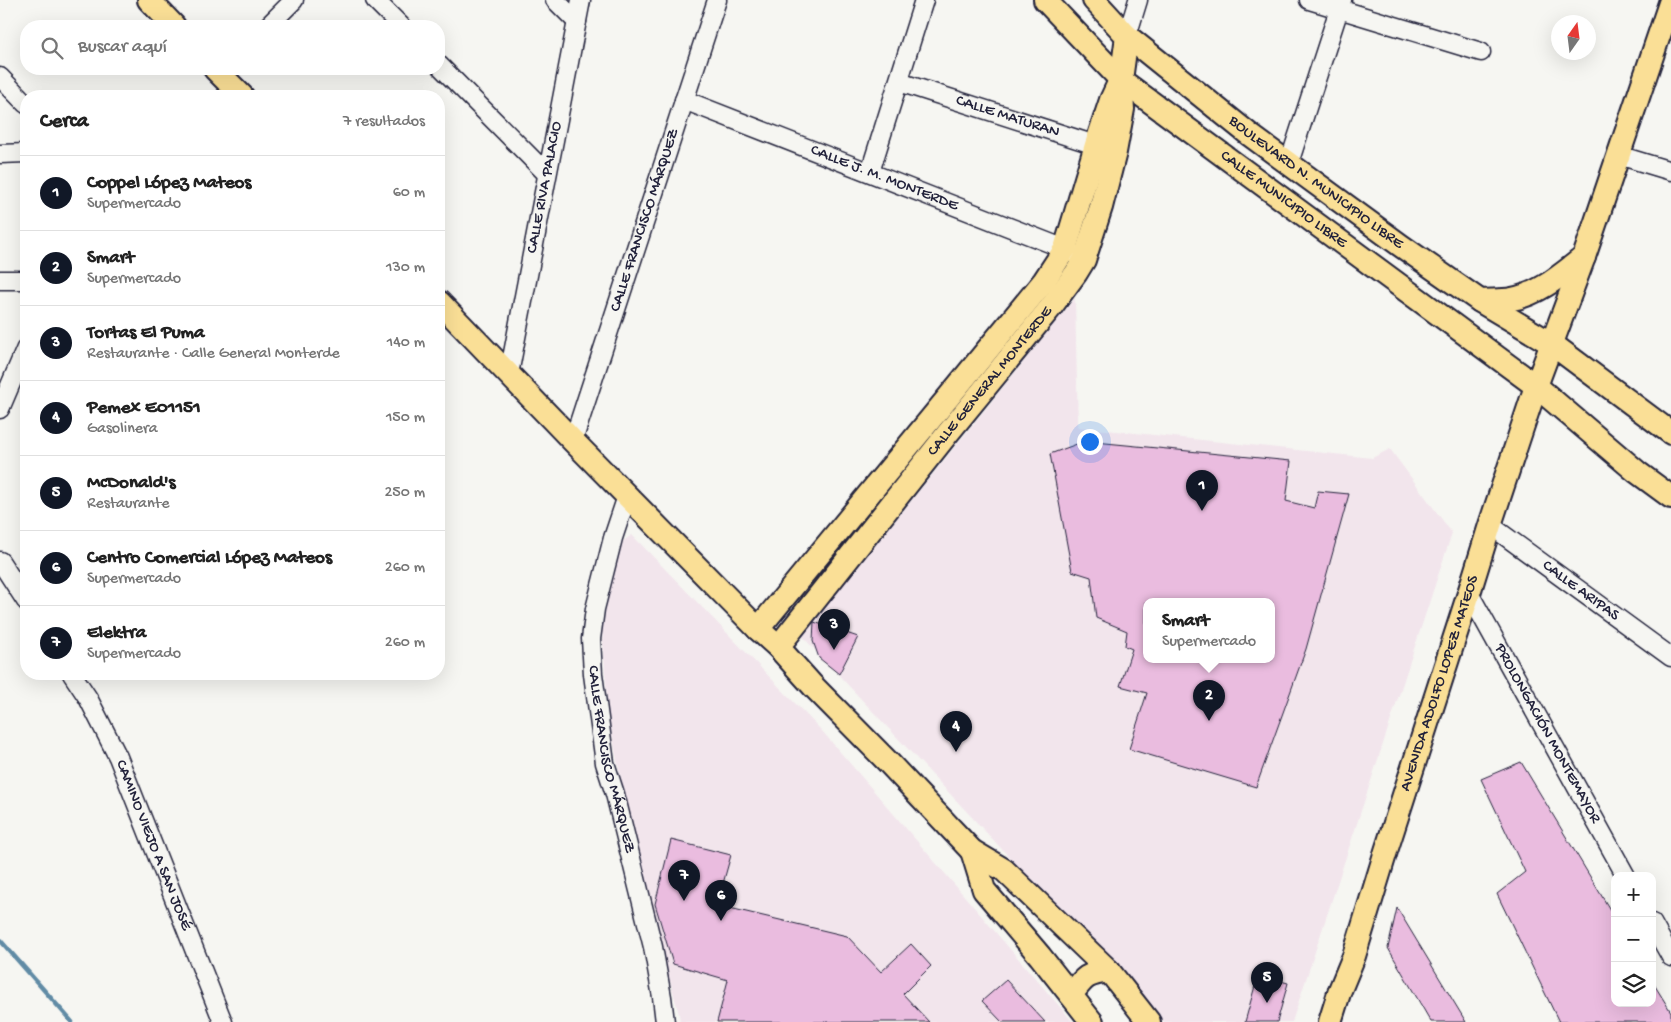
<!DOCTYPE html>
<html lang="es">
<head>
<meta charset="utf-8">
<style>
  body { margin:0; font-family:"Gochi Hand",sans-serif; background:#f6f6f6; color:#222 }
  .controls { position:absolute; right:15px; bottom:15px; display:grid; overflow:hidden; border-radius:10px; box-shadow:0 5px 20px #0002 }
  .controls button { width:45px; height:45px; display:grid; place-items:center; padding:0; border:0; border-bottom:1px solid #e0e0e0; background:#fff; color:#222; font:25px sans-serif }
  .compass { position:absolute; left:1551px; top:15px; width:45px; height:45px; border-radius:50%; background:#fff; box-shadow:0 5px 20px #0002; rotate:14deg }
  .you { position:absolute; left:1089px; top:441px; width:18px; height:18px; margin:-12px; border:4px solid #fff; border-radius:50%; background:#1a73e8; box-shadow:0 0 0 8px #1a73e833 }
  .badge { display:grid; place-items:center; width:32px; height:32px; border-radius:50%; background:#111827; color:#fff; font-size:16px; font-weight:700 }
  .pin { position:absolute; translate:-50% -41px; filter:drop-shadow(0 1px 2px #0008) }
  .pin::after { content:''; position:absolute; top:26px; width:18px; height:15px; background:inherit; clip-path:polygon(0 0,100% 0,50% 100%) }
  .popup { position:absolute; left:1143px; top:598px; width:132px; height:65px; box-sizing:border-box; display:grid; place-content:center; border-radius:10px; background:#fff; filter:drop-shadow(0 1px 4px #0005); font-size:16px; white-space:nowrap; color:#767676 }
  .popup b { font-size:19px; color:#222 }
  .popup::after { content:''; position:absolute; left:50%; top:100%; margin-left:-10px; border:10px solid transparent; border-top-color:#fff }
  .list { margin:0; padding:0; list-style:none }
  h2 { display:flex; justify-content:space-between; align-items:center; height:65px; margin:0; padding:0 20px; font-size:21px }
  h2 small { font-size:16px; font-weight:400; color:#767676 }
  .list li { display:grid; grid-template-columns:32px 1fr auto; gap:15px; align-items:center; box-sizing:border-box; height:75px; padding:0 20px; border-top:1px solid #e0e0e0 }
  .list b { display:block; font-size:19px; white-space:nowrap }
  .list p { margin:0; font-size:16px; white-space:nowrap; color:#767676 }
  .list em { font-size:16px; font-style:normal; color:#767676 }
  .icon { flex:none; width:28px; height:28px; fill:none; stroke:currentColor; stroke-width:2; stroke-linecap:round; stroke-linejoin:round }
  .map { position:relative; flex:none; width:1671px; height:1022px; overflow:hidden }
  .search { position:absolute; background:#fff; box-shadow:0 5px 20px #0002; left:20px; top:20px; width:425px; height:55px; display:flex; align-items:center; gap:12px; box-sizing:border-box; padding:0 18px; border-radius:20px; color:#767676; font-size:19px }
  .panel { position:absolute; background:#fff; box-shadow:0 5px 20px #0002; left:20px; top:90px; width:425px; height:590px; border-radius:20px }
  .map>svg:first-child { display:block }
</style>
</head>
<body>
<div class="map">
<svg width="1671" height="1022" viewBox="0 0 1671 1022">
  <rect width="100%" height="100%" fill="#f6f6f2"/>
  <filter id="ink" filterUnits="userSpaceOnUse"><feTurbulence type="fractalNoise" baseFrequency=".02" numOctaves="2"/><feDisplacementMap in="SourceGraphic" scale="10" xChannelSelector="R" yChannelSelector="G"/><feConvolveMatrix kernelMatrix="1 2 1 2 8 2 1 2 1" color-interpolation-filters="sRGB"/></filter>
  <g filter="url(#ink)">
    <path fill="#f2e5ec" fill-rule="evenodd" d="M 1075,298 L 1078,427 L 1372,458 L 1390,449 L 1452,533 L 1292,1022 L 1164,1022 L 802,636 ZM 1146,602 L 1272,602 L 1272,660 L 1146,660 Z
      M 632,535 L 822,731 L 1073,1022 L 680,1022 L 679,1014 L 657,934 L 617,761 L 608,714 L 602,629 L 602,602 L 623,541 Z"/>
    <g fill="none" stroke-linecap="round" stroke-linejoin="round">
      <path stroke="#618ba5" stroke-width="4.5" d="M 0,940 L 72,1022"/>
    </g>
    <path fill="#eabcdf" stroke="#22223b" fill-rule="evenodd" d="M 1085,441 L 1291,461 L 1286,501 L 1314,508 L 1318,491 L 1349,494 L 1306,649 L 1256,787 L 1129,749 L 1147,693 L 1120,686 L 1132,649 L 1125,646 L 1127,631 L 1096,618 L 1091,577 L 1072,571 L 1050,454 ZM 1146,602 L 1272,602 L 1272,660 L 1146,660 Z
      M 814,622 L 858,637 L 839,674 L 819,658 L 813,641 Z
      M 1521,762 L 1615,918 L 1615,1003 L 1652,1003 L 1652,981 L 1671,1012 L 1671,1022 L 1559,1022 L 1497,894 L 1525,872 L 1481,779 Z
      M 671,840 L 731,855 L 717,905 L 847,936 L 881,972 L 911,944 L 931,966 L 903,994 L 929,1022 L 717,1022 L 728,980 L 673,964 L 655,904 Z
      M 1397,908 L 1466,1022 L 1431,1022 L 1388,948 Z
      M 1258,975 L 1288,983 L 1277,1022 L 1245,1022 Z
      M 1006,980 L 1045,1022 L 1002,1022 L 982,1001 Z"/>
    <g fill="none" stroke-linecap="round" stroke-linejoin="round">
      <defs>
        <g id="minor">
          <path d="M 375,0 L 401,26"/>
          <path d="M 555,0 L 577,22"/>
          <path d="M 1309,0 L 1481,52"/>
          <path d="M 268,26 L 294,0"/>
          <path d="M 1127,36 L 1138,0"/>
          <path d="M 439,65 L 547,174"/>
          <path d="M 0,77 L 26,104"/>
          <path id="s1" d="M 899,82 L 1108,149"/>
          <path id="s2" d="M 684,100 L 1065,249 L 1074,254"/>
          <path d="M 0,154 L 26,153"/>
          <path d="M 1618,155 L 1671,171"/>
          <path d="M 1289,163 L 1342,0"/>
          <path d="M 870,172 L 924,0"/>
          <path d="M 0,280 L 26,280"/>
          <path id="s3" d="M 509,374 L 581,0"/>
          <path d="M 0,409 L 26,348"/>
          <path id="s4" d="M 573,441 L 717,0"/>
          <path id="s5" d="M 627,496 L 613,538 L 595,609 L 591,639 L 593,674 L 605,763 L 615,794 L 653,947 L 662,997 L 665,1022"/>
          <path id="s6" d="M 1490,525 L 1671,657"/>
          <path d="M 0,561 L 26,601"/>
          <path id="s7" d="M 1469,593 L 1626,876"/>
          <path id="s8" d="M 72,674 L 88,698 L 118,757 L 223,1022"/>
          <path d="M 1652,923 L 1671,957"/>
        </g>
        <g id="major">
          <path d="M 149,0 L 174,26"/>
          <path id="s9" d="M 1045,0 L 1121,80 L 1536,386 L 1637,472 L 1671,497"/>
          <path id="s10" d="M 1094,0 L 1127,36 L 1250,135 L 1400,245 L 1480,301 L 1552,344 L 1671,433"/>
          <path d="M 215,69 L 242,96"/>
          <path d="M 1480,301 C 1490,300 1502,301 1512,299 C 1540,294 1562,274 1584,257"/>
          <path d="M 439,302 L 573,441 L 758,629 L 778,647 L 813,686 L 887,761 L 972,851 L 1004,870 L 1109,971 L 1149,1022"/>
          <path d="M 758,629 L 1044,281 L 1065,249 L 1096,145 L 1111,100 L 1118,85"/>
          <path id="s11" d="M 778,647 L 948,433 L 1051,307 L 1076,273 L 1084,260 L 1101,207 L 1115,152 L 1123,109 L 1121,80 L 1127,36"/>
          <path d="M 972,851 L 984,890 L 1040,956 L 1092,1022"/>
          <path d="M 1071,995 C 1085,976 1087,974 1109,971"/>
          <path id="s12" d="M 1330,1022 L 1340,990 L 1354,956 L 1386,851 L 1469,593 L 1490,525 L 1536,386 L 1584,257 L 1671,0"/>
        </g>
      </defs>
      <use href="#minor" stroke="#22223b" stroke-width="21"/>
      <use href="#major" stroke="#22223b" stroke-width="26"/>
      <use href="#minor" stroke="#f6f6f2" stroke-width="18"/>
      <use href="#major" stroke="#fadf96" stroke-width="22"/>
    </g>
  </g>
  <g text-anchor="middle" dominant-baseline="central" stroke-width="4.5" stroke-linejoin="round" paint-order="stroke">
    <g font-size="16" fill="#22223b" stroke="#f6f6f2">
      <text stroke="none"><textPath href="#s1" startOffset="114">CALLE MATURAN</textPath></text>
      <text stroke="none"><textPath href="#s2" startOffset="215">CALLE J. M. MONTERDE</textPath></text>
      <text stroke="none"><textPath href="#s10" startOffset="288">BOULEVARD N. MUNICIPIO LIBRE</textPath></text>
      <text stroke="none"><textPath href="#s3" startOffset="190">CALLE RIVA PALACIO</textPath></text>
      <text stroke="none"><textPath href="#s9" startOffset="312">CALLE MUNICIPIO LIBRE</textPath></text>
      <text stroke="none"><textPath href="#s4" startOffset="232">CALLE FRANCISCO MÁRQUEZ</textPath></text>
      <text stroke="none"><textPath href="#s11" startOffset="340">CALLE GENERAL MONTERDE</textPath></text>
      <text stroke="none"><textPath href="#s6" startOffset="112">CALLE ARIPAS</textPath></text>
      <text stroke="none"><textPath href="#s12" startOffset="356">AVENIDA ADOLFO LOPEZ MATEOS</textPath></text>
      <text stroke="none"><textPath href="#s7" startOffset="161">PROLONGACIÓN MONTEMAYOR</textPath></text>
      <text stroke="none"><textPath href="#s5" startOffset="270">CALLE FRANCISCO MÁRQUEZ</textPath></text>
      <text stroke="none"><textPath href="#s8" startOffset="190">CAMINO VIEJO A SAN JOSÉ</textPath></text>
    </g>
  </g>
</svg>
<div class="controls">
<button>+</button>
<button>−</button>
<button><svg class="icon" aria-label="layers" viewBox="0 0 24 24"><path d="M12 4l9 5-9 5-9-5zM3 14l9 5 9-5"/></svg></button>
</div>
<svg class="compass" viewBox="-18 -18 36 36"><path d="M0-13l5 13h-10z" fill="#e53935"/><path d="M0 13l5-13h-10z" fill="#767676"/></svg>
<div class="you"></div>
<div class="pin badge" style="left:1202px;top:511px">1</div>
<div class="pin badge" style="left:1209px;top:721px">2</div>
<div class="popup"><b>Smart</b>Supermercado</div>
<div class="pin badge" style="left:834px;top:650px">3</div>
<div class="pin badge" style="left:956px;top:752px">4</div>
<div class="pin badge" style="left:1267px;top:1003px">5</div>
<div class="pin badge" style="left:721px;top:921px">6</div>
<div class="pin badge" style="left:684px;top:901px">7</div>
<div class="search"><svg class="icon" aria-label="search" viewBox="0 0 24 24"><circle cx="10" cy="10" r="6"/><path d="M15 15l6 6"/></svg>Buscar aquí</div>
<section class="panel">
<h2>Cerca<small>7 resultados</small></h2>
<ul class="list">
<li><span class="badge">1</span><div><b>Coppel López Mateos</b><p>Supermercado</p></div><em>60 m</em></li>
<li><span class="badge">2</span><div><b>Smart</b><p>Supermercado</p></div><em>130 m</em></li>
<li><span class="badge">3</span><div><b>Tortas El Puma</b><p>Restaurante · Calle General Monterde</p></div><em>140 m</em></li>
<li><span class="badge">4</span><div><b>Pemex E01151</b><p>Gasolinera</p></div><em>150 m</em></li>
<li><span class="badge">5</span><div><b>McDonald's</b><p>Restaurante</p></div><em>250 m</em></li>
<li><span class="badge">6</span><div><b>Centro Comercial López Mateos</b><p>Supermercado</p></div><em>260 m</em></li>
<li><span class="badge">7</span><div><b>Elektra</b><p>Supermercado</p></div><em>260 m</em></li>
</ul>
</section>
</div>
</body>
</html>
